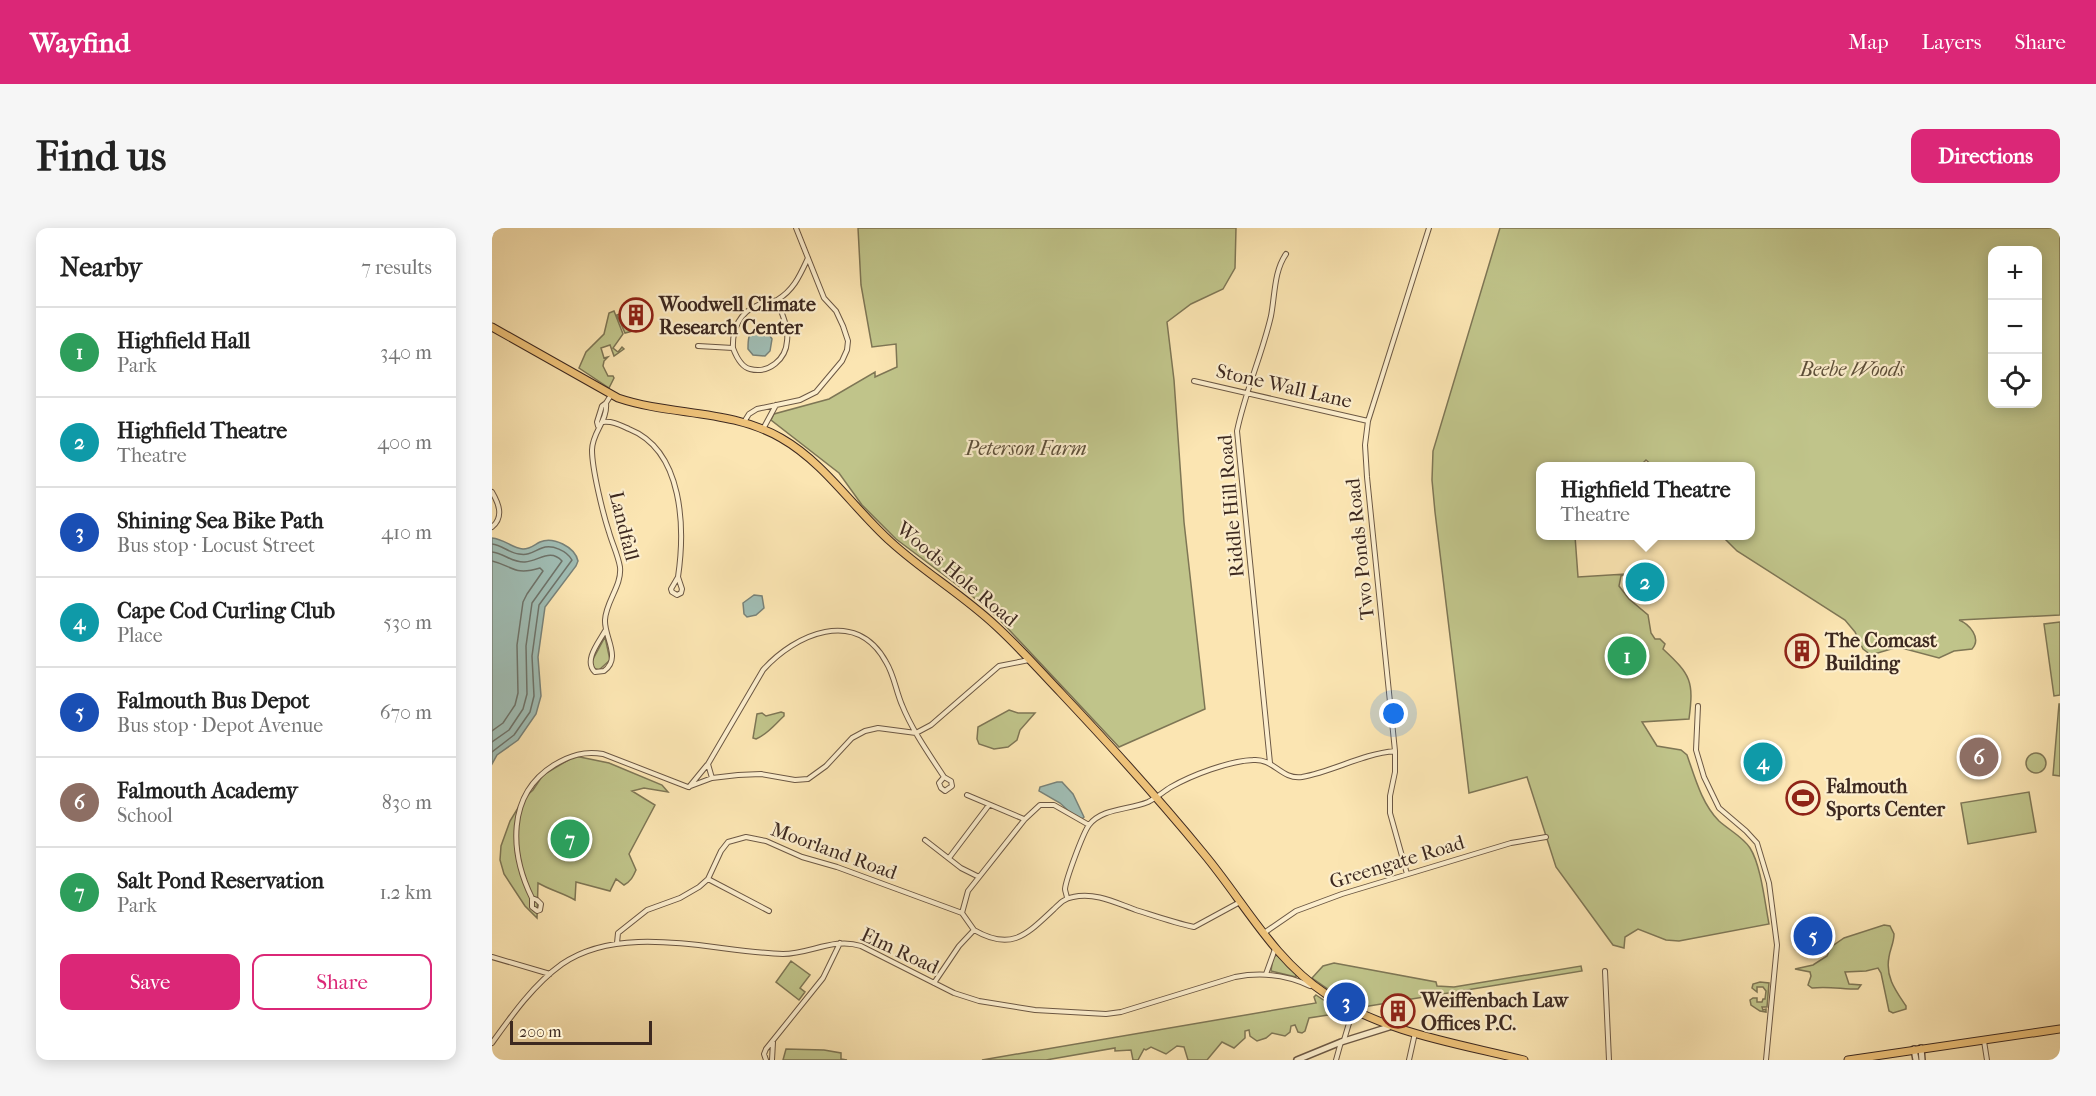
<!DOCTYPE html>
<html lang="en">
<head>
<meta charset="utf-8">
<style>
  body { margin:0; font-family:"IM FELL French Canon",serif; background:#f6f6f6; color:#222 }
  .controls { position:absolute; right:18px; top:18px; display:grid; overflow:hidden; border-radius:12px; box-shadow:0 3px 15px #0003 }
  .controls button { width:54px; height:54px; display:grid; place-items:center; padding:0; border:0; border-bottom:2px solid #e0e0e0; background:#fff; color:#222; font:30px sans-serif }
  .scale { position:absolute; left:18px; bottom:15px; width:142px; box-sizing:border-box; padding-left:6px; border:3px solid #3d2920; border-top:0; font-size:16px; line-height:21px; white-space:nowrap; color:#3d2920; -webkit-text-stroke:4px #fceecd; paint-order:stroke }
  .you { position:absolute; left:902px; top:486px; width:21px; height:21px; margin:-15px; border:4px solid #fff; border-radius:50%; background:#1a73e8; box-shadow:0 0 0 9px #1a73e833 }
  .badge { display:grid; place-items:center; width:39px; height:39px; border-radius:50%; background:#db2777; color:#fff; font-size:20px; font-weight:700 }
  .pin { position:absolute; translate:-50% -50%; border:3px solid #fff; box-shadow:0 2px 6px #0006 }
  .popup { position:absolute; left:1044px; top:234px; width:219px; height:78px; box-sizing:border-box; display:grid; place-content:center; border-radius:12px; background:#fff; filter:drop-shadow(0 2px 4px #0005); font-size:20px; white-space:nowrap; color:#767676 }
  .popup b { font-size:22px; color:#222 }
  .popup::after { content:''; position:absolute; left:50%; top:100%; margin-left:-12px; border:12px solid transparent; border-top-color:#fff }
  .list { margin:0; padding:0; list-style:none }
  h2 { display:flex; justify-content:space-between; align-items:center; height:78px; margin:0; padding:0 24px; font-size:26px }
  h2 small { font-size:20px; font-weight:400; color:#767676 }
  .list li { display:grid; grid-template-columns:39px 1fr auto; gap:18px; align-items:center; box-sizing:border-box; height:90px; padding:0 24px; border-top:2px solid #e0e0e0 }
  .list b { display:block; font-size:22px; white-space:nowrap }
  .list p { margin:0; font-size:20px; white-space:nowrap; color:#767676 }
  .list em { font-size:20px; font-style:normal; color:#767676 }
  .actions { display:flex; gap:12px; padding:18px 24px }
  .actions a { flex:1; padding:14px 0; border:2px solid #db2777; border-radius:12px; text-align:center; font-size:21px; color:#db2777 }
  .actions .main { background:#db2777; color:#fff }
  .icon { flex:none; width:33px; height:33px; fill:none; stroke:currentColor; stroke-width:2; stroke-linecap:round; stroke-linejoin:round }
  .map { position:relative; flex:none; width:1568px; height:832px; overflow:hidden; border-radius:12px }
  header { display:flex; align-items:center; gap:36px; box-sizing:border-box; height:84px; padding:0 30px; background:#db2777; color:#fff }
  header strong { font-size:28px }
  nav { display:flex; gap:33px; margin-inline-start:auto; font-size:21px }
  .intro { display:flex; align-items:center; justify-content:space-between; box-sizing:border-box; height:144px; padding:0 36px }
  h1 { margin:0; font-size:42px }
  .button { padding:15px 27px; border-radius:12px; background:#db2777; color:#fff; font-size:21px; font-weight:700 }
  main { display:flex; gap:36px; padding:0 36px }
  aside { flex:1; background:#fff; border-radius:12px; box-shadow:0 3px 15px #0003 }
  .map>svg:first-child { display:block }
</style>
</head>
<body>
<header>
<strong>Wayfind</strong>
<nav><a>Map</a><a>Layers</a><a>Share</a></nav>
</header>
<div class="intro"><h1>Find us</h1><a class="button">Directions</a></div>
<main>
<aside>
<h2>Nearby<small>7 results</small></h2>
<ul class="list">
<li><span class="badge" style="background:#2e9e5b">1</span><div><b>Highfield Hall</b><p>Park</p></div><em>340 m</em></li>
<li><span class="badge" style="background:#0f9aa8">2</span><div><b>Highfield Theatre</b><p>Theatre</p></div><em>400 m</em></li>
<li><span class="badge" style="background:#1a4fb4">3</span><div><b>Shining Sea Bike Path</b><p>Bus stop · Locust Street</p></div><em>410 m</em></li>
<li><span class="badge" style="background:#0f9aa8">4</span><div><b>Cape Cod Curling Club</b><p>Place</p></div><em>530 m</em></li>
<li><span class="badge" style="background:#1a4fb4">5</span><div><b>Falmouth Bus Depot</b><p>Bus stop · Depot Avenue</p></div><em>670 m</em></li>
<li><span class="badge" style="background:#8d6e63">6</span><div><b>Falmouth Academy</b><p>School</p></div><em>830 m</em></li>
<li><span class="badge" style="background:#2e9e5b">7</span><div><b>Salt Pond Reservation</b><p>Park</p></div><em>1.2 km</em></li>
</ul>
<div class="actions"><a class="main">Save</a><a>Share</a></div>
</aside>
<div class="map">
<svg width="1568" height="832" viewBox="0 0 1568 832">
  <rect width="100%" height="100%" fill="#fbe5b2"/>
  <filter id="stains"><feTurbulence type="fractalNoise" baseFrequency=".00333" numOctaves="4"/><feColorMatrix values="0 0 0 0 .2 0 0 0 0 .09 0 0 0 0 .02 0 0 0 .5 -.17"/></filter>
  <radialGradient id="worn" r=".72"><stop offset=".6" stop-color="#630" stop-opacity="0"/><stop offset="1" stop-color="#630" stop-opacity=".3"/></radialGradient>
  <path fill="#c0c48a" stroke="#7e7655" stroke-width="1.5" fill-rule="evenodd" d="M 366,0 L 744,0 L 743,40 L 731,61 L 699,76 L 675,94 L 682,152 L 692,294 L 713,481 L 627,519 L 506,390 L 480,368 L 404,311 L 370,277 L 347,245 L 279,192 L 282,186 L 337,171 L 383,144 L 383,149 L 405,139 L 404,116 L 380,119 L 369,57 Z
    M 1008,0 L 1568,0 L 1568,387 L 1467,392 C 1477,396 1490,410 1480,421 L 1462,423 L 1447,430 L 1406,419 L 1379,427 L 1371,421 L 1363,404 L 1353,392 L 1245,323 L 1230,308 L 1258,308 L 1258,238 L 1161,238 L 1154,232 L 1148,238 L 1048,238 L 1048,308 L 1083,308 L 1086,349 L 1134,346 L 1129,348 L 1127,358 L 1137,371 L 1156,387 L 1159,405 L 1163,411 L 1168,411 L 1173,416 L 1171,421 C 1199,447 1202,453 1197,491 L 1150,494 L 1165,518 L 1189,522 L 1195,527 C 1203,550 1210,576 1227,593 C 1237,602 1251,609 1258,620 C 1269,637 1273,676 1277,696 L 1187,713 L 1174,712 L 1146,701 L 1133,709 L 1132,720 L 1121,717 L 1064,639 L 1035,549 L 977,565 L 943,284 L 940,252 L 941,223 ZM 1500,22 L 1546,22 L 1546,176 L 1500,176 Z
    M 122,83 L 131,106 L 121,120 L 126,124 L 130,119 L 132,121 L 122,128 L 118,117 L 109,120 L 112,130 L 116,129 L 112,133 L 111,138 L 116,148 L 121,148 L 122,150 L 117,160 L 87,140 L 94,124 L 112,106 L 117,85 Z
    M 133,84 L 141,103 L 133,105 L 125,87 Z
    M 1568,394 L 1568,467 L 1562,468 L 1552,396 Z
    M 113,409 L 118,432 L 107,442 L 101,440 L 100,433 Z
    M 1567,476 L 1568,476 L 1568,548 L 1561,547 Z
    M 517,482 L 526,485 L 543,485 L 528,502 L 525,512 L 516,519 L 502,521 L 487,516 L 485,511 L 486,499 Z
    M 289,484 L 292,485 L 292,488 C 283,496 276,506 264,511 L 261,510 L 265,486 L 270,485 L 274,488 Z
    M 1495,515 L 1498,533 L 1481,536 L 1479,522 L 1482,517 Z
    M1534 535a10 10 0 1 1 20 0a10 10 0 1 1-20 0Z
    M 83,528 L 117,535 L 170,557 L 176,564 L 152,560 L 140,563 L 163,577 L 137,626 L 144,642 C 141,649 139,653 132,657 L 124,651 L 118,663 L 84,654 L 83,672 C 71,665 58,662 46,655 L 45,690 L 33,678 L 12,646 L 8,632 L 9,618 L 18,593 L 32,570 L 41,562 L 51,547 Z
    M 1537,564 L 1544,604 L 1476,616 L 1469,575 Z
    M 1392,697 L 1398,698 L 1402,706 C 1402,715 1398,721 1397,729 C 1393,749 1404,763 1414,778 L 1414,781 L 1401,785 L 1397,783 L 1389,745 L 1386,740 L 1374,743 L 1353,744 L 1357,756 L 1369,757 L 1366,761 C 1350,761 1335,758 1320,760 L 1316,757 L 1319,748 L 1318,744 L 1303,741 L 1321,737 L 1335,728 L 1339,719 L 1352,710 Z
    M 785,727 L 804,746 L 804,749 L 779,743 L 781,729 Z
    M 299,733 L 318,747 L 308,760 L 313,764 L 307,772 L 284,754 Z
    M 842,735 L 944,754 L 945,758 L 962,759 L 1089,738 L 1090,743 L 871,779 L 856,775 L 820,750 L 831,738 Z
    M 1268,754 L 1277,755 L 1275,779 L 1270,779 L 1271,782 L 1274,781 L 1274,784 L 1268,783 L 1259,777 L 1258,772 L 1261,770 L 1265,770 L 1265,774 L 1270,774 L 1271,771 L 1273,771 L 1274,763 L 1271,759 L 1265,759 L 1265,764 L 1260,760 L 1261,756 Z
    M 824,767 L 854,787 L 849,785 L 817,790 L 813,803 L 810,805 L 806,804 L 803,797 L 799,798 L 798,804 L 793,808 L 780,805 L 774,810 L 765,813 L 758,808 L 757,802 L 753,803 L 753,810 L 742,820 L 730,814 L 715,832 L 696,832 L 692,819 L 685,818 L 674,826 L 659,819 L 654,822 L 652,821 L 646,832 L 641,832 L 639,822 L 623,823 L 623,820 L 554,832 L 490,832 L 824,775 L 822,769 Z
    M 294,821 L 332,822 L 349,825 L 349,831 L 355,832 L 291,832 Z"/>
  <path fill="#a0bdb4" stroke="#788279" stroke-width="1.5" d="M 264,99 L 274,102 L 280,111 L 278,123 L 273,128 L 261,127 L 256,121 C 256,112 256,105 264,99 Z
    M 0,310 C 12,311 20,320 31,321 C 38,321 42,317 48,314 C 61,308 83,319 86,333 L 84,338 L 53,379 L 46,429 L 49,468 L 44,486 L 26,512 L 5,527 L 0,536 Z
    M 262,367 L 270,368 L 272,380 L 264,387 L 255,389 L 252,386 L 251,375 Z
    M 565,554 L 570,554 L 581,566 L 592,589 L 590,591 L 584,590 L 568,575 L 547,563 L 548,559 Z"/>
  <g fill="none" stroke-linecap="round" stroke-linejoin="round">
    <path stroke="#6e736a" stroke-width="1.5" d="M 0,316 C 10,317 17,325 27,326 C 37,328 42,323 50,320 C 60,316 75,323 80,332 L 47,377 L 40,428 L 42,468 L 38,484 L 22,507 L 0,524
      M 0,324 C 12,325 20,335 33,334 C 47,333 58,320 70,333 L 40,375 L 34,418 L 35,466 L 31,481 L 17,502 L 0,514
      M 0,333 C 21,338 22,348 48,340 L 51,343 L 35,366 L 31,374 L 25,417 L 26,465 L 23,477 L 11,495 L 0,503"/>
    <defs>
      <path id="minor" d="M 0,3 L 2,0
        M 285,72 C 302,62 308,47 316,30
        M 206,118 L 241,120 C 244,128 249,139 258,141 C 277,146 294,131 295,113 C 297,99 289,84 285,72 C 279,74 273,75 266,77 C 248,84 240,101 241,120
        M 702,153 L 876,193
        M 111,194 C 121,193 128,197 137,201 C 192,223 193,301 186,349
        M 252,194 L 257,186 L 265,181 L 308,172 L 324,164 L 350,133 L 355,122 L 356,113 L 351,98 L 344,83 L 332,70 L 304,0
        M 106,198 L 105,194 L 110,178 L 114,175 L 119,167
        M 271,201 L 284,177
        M 0,264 C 7,276 12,289 0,299
        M 186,349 L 190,361 L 189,365 L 185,367 L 180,364 L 179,361 Z
        M 113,403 C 107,414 91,433 103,444 L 112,443 C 130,430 112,409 113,392 C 114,373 130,358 128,339 C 126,327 120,315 117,304 C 111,286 100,241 100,222 C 100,204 116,193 114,175
        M 1206,478 L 1204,522 L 1212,549 L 1227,580 L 1254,603 L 1265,615 L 1277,655 L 1285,717 L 1274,832
        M 778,535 L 745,203 C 753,164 770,127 779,88 C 783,67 782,43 794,26
        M 220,550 L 216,536 L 271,442 C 303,406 364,379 394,434 C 402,447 404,463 410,477 C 420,502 437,526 452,549 L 459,553 L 460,558 L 453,563 L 449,560 L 447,555 L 452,549
        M 197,559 L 215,537
        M 475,567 L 532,591
        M 433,612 L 469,640 L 487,649
        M 457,630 L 497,577
        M 915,646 L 898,585 L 898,568 L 903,544 L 903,523 L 875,249 L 873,217 L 876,193 L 937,0
        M 216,651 L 277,683
        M 40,670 L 40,679 L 45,683 L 48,682 L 49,676 L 45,672 L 40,670 C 18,625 14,567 62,537 C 79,527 92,523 111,526 L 196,559 L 220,550 L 246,547 L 269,546 L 303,552 L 316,551 L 334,538 L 360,510 L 373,503 L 386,500 L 424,505 L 439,497 L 507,438 L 537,432
        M 575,670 C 575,668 573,663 573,661 C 574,651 591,605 597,597 C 610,580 637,582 656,574 C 664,570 671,564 679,559 C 700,547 737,533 761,532 C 782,530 789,552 810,549 C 842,543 870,526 903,523
        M 470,685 L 476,663 L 533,591 L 548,577 L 562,577 L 597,597
        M 482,702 C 520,724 535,706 562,681 C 568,675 573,670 581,669 C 604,664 624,675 644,682 C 663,688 683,695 702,699 L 748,674
        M 772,705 L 804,683 L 850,666 L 1019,615 L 1054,609
        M 125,715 L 126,705 L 155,682 L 188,670 L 207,659 L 216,651 L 229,623 L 236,614 L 254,609 L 274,613 L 310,629 L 345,639 L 470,685 L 482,702 L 467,718 L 442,755
        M 0,729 L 58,746
        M 1113,743 L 1117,832
        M 774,746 L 783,721
        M 852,812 L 861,782
        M 1492,813 L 1495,832
        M 0,815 C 20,787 42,756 70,736 C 131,694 222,724 291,726 C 318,726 342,709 369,718 L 462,765 L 487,773 L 543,782 L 614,786 L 629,784 L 743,749 C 769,744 793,746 818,758
        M 274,832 L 272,826 L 274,821 L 331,750 L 348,715
        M 280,832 L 281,814
        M 844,832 L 849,814
        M 917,832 L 923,805"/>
      <path id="tertiary" d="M 1429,820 L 1430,832
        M 1422,821 L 1424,832
        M 805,832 L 849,814 L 897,799"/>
      <path id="trunk" d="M 0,99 L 126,170 C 179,188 239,181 289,210 C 333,235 362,281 399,314 C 432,344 471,367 504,398 C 527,419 547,442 569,465 C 618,517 667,571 712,626 C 752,674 781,731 834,766 C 893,805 964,815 1032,832
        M 1356,832 L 1568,801"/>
    </defs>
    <use href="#minor" stroke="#6c5844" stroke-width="6"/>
    <use href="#tertiary" stroke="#6c5844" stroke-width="8"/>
    <use href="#trunk" stroke="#3d2920" stroke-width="9"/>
    <use href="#minor" stroke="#fceecd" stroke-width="4"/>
    <use href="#tertiary" stroke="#fceecd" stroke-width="5"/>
    <use href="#trunk" stroke="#eec279" stroke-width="7"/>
  </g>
  <defs>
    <symbol id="building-ring" viewBox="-11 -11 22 22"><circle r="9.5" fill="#fceecd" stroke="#8f2418" stroke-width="1.5"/><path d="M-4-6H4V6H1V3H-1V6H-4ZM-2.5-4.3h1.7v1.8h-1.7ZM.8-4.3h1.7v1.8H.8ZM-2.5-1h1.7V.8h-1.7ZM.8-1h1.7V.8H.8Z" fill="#8f2418"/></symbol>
    <symbol id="stadium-ring" viewBox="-11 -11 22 22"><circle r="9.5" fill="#fceecd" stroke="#8f2418" stroke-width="1.5"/><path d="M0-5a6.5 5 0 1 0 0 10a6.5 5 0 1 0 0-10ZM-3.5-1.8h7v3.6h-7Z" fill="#8f2418"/></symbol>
  </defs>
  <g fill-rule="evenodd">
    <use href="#building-ring" x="125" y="68" width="38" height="38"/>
    <use href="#building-ring" x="1291" y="404" width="38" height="38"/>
    <use href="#stadium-ring" x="1292" y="551" width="38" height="38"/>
    <use href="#building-ring" x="887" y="764" width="38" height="38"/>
  </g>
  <g text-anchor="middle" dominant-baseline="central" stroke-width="4.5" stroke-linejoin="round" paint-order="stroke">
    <g font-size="20" font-weight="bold" fill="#3d2920" stroke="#fceecd" text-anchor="start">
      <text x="167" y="76">Woodwell Climate<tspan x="167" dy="23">Research Center</tspan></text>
      <text x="1333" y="412">The Comcast<tspan x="1333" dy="23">Building</tspan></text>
      <text x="1334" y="558">Falmouth<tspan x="1334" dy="23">Sports Center</tspan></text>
      <text x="929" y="772">Weiffenbach Law<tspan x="929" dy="23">Offices P.C.</tspan></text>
    </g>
    <g font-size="20" font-style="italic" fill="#5e503a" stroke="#fceecd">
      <text x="1360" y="141">Beebe Woods</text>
      <text x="534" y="220">Peterson Farm</text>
    </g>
    <g font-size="20" fill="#3d2920" stroke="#fceecd">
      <text transform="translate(792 158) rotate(13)">Stone Wall Lane</text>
      <text transform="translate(739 278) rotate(-95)">Riddle Hill Road</text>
      <text transform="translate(132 298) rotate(76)">Landfall</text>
      <text transform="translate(868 321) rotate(-96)">Two Ponds Road</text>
      <text transform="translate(465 346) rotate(40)">Woods Hole Road</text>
      <text transform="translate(342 623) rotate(20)">Moorland Road</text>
      <text transform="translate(905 634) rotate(-17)">Greengate Road</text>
      <text transform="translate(408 723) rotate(25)">Elm Road</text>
    </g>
  </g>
  <rect width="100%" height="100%" filter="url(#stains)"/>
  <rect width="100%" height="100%" fill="url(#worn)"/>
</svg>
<div class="controls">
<button>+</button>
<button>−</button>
<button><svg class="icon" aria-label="locate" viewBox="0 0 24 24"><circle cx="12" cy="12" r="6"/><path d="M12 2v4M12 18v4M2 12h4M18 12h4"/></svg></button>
</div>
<div class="scale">200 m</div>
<div class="you"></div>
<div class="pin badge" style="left:1135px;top:428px;background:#2e9e5b">1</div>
<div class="pin badge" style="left:1153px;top:354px;background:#0f9aa8">2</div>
<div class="popup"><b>Highfield Theatre</b>Theatre</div>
<div class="pin badge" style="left:854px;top:774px;background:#1a4fb4">3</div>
<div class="pin badge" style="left:1271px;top:534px;background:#0f9aa8">4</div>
<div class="pin badge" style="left:1321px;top:708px;background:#1a4fb4">5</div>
<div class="pin badge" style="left:1487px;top:529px;background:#8d6e63">6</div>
<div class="pin badge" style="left:78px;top:611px;background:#2e9e5b">7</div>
</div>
</main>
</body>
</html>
